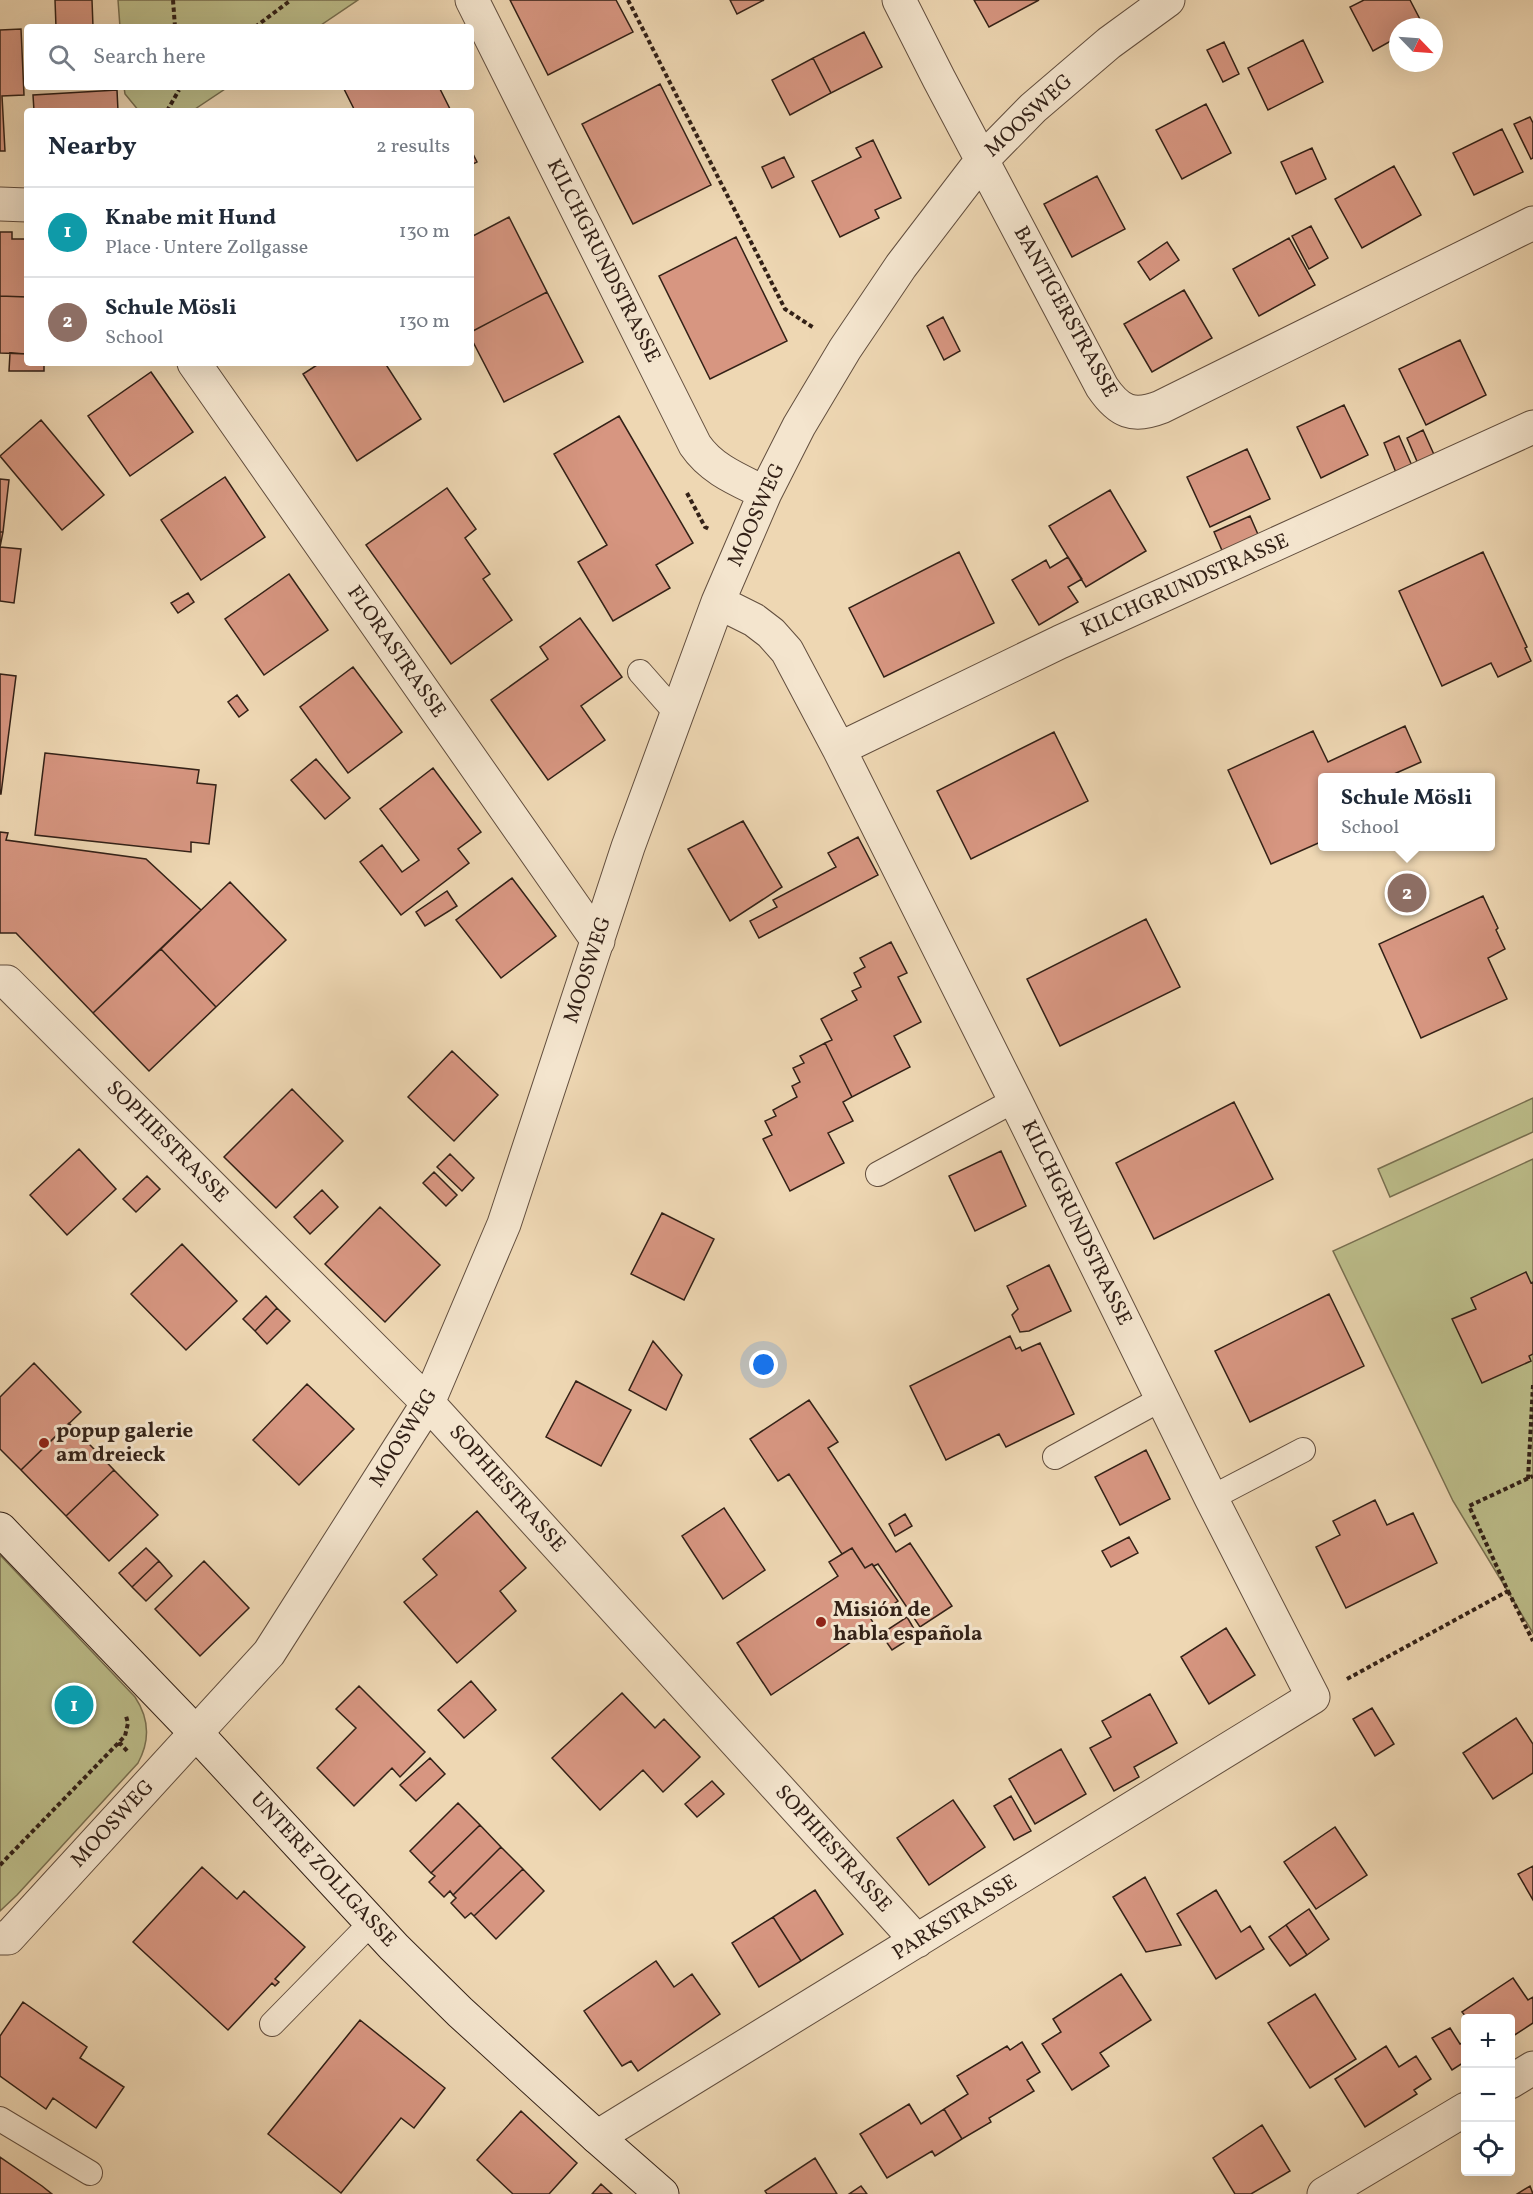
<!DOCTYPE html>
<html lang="en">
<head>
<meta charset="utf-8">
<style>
  body { margin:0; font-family:Vollkorn,serif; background:#f2f2f3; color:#1f2937 }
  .controls { position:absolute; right:18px; bottom:18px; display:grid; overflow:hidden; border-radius:6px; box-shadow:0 6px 24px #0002 }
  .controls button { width:54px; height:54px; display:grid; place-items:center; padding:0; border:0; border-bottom:2px solid #e0e1e3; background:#fff; color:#1f2937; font:30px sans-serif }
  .compass { position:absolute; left:1389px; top:18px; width:54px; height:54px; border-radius:50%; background:#fff; box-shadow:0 6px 24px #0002; rotate:115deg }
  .you { position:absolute; left:764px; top:1365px; width:21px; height:21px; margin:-15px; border:4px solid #fff; border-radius:50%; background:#1a73e8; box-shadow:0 0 0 9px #1a73e833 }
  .badge { display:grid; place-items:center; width:39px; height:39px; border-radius:50%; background:#8f2418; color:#fff; font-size:20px; font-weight:700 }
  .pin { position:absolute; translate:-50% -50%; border:3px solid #fff; box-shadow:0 2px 6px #0006 }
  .popup { position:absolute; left:1318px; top:773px; width:177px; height:78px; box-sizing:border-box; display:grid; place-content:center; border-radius:6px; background:#fff; filter:drop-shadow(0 2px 4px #0005); font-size:20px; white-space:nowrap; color:#747a83 }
  .popup b { font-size:22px; color:#1f2937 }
  .popup::after { content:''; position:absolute; left:50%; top:100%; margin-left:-12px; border:12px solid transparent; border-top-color:#fff }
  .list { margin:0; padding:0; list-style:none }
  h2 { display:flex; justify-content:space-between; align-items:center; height:78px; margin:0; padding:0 24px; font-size:26px }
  h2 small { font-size:20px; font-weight:400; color:#747a83 }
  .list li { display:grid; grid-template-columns:39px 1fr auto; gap:18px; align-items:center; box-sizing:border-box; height:90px; padding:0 24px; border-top:2px solid #e0e1e3 }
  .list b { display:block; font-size:22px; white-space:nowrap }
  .list p { margin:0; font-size:20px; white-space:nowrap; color:#747a83 }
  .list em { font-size:20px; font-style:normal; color:#747a83 }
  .icon { flex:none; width:33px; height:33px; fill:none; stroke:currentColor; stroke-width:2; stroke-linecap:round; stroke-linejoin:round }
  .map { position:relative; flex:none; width:1533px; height:2194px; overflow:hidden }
  .search { position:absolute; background:#fff; box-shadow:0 6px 24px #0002; left:24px; top:24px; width:450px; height:66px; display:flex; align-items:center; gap:15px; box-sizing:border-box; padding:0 21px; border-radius:6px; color:#747a83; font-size:22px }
  .panel { position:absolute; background:#fff; box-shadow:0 6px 24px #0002; left:24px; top:108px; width:450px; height:258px; border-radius:6px }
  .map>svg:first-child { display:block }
</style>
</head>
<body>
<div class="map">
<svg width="1533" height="2194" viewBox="0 0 1533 2194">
  <rect width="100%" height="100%" fill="#eed7b3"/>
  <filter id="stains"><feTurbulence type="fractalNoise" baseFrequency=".00333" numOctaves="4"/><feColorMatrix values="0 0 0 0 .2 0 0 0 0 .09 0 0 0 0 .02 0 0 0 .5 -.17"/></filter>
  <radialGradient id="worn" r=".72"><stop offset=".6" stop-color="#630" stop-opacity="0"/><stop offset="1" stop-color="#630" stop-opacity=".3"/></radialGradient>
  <path fill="#bcbd8a" stroke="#786f50" stroke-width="1.5" d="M 118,0 L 358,0 L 318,27 L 120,27 Z
    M 124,87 L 228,87 L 192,111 L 139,111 L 125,94 Z
    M 1533,1098 L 1533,1132 L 1390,1197 L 1378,1169 Z
    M 1533,1159 L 1533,1633 L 1453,1501 L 1333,1251 Z
    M 0,1555 L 135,1697 C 149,1718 150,1741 138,1763 L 17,1895 L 0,1911 Z"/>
  <path fill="#d79681" stroke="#332117" stroke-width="1.5" d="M 55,0 L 92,0 L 93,27 L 56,27 Z
    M 510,0 L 616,0 L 633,32 L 548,75 Z
    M 730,0 L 764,0 L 737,14 Z
    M 974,0 L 1039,0 L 989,27 Z
    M 1364,0 L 1410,0 L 1423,25 L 1418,27 L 1398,27 L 1398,37 L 1373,51 L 1350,7 Z
    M 21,29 L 24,95 L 2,96 L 5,151 L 0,151 L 0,30 Z
    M 864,32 L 882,67 L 831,93 L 813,58 Z
    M 1303,40 L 1323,82 L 1268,110 L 1248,68 Z
    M 1224,42 L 1239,74 L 1223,82 L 1207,50 Z
    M 813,58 L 831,93 L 790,115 L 772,80 Z
    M 660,84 L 711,185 L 633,224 L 582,124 Z
    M 343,87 L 439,87 L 451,111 L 355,111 Z
    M 117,90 L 118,111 L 34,111 L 33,95 Z
    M 1206,104 L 1231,153 L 1182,179 L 1156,130 Z
    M 1530,117 L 1533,123 L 1533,158 L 1531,159 L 1514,124 Z
    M 1502,129 L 1523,172 L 1474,195 L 1453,153 Z
    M 873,140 L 901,198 L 875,210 L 879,218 L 840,237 L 812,181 L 861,157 L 856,148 Z
    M 1312,148 L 1326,179 L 1296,194 L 1281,162 Z
    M 471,150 L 477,162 L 471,165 Z
    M 784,157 L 794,177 L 772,188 L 762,167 Z
    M 1394,166 L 1421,215 L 1362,248 L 1335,199 Z
    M 1097,176 L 1125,229 L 1072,257 L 1044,204 Z
    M 509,217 L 547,292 L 471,332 L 471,237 Z
    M 1311,226 L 1328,258 L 1309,269 L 1292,236 Z
    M 0,232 L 12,232 L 12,239 L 27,239 L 27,297 L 0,296 Z
    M 736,237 L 787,341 L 710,379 L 659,276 Z
    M 1289,238 L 1315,285 L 1259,316 L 1233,269 Z
    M 1167,242 L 1179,260 L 1150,280 L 1138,262 Z
    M 1184,290 L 1212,338 L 1152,372 L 1124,324 Z
    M 547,292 L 583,362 L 504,402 L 471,338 L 471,332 Z
    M 0,296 L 27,297 L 27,354 L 0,353 Z
    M 943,317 L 960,351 L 944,360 L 927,326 Z
    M 1460,340 L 1486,395 L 1426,425 L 1399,369 Z
    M 10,353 L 27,354 L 27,363 L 44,363 L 44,371 L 9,371 Z
    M 320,363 L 385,363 L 421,419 L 357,461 L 303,374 Z
    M 151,372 L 193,432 L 130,476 L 88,416 Z
    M 1344,405 L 1368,455 L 1321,478 L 1297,427 Z
    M 619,416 L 693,543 L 656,565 L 670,588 L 613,621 L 578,562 L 607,545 L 554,454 Z
    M 41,420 L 104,495 L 62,530 L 0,456 Z
    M 1423,430 L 1436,459 L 1419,466 L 1407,438 Z
    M 1399,436 L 1413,468 L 1397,475 L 1384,443 Z
    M 1247,449 L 1270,499 L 1210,527 L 1187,477 Z
    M 225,477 L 265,537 L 201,580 L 161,520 Z
    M 0,479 L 9,480 L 3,532 L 0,532 Z
    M 447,488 L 476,529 L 465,538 L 490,574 L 483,579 L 512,620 L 451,664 L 366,545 Z
    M 1110,490 L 1146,551 L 1086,587 L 1049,526 Z
    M 1250,516 L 1260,539 L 1224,555 L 1214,532 Z
    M 0,532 L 3,532 L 0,547 L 21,549 L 14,603 L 0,601 Z
    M 959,552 L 994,623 L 884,677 L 849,608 Z
    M 1483,552 L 1527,647 L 1525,648 L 1531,661 L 1498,677 L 1491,663 L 1442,686 L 1399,591 Z
    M 1068,557 L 1082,579 L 1068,587 L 1078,602 L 1039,625 L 1012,580 L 1046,560 L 1050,568 Z
    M 289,574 L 328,630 L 264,675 L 225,619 Z
    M 188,593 L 194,602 L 178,613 L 171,603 Z
    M 580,618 L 622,677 L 581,706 L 605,740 L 548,780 L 491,700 L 548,659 L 540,647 Z
    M 353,667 L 402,732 L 348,773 L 300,707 Z
    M 0,674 L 16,676 L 1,794 L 0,794 Z
    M 237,695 L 248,710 L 239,717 L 228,702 Z
    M 1405,726 L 1421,762 L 1385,778 L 1323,778 L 1323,841 L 1271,864 L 1228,770 L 1313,731 L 1328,762 Z
    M 1054,732 L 1088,801 L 971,859 L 937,791 Z
    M 45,753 L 199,770 L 197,783 L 216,785 L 209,844 L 191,842 L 191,852 L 35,835 Z
    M 316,759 L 350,798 L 325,819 L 291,780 Z
    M 433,768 L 481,832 L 458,849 L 469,863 L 401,915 L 360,862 L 382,845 L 402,872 L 419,860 L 380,809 Z
    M 743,821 L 782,887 L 730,921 L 688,849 Z
    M 0,832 L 8,833 L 6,840 L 146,859 L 201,910 L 93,1013 L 16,933 L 0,933 Z
    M 858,837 L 878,875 L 759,938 L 750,921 L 777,907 L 773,900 L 836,867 L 828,853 Z
    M 512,878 L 556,936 L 501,978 L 456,920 Z
    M 230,882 L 286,940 L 216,1007 L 161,949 Z
    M 447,891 L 457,906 L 425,926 L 416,912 Z
    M 1483,896 L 1498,928 L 1496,930 L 1505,949 L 1488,958 L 1507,999 L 1421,1038 L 1379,944 Z
    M 1146,919 L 1180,987 L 1060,1046 L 1027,979 Z
    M 891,942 L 907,973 L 898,977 L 921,1022 L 894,1036 L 910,1067 L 852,1097 L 825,1043 L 832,1040 L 821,1019 L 857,1000 L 852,991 L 861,987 L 854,973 L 865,967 L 860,958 Z
    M 161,949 L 216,1007 L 149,1071 L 93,1013 Z
    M 825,1043 L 852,1097 L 843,1102 L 853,1121 L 828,1133 L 844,1163 L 790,1191 L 763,1139 L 772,1135 L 765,1121 L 776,1116 L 773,1110 L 797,1097 L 792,1086 L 800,1082 L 793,1068 L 804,1063 L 800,1056 Z
    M 452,1051 L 498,1095 L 454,1141 L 408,1097 Z
    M 292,1089 L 343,1141 L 276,1208 L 224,1157 Z
    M 1234,1102 L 1273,1179 L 1154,1239 L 1116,1163 Z
    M 79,1149 L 116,1189 L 67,1235 L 30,1195 Z
    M 1001,1151 L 1026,1206 L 975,1231 L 949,1176 Z
    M 450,1154 L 474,1178 L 462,1191 L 437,1167 Z
    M 434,1172 L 457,1195 L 446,1206 L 423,1183 Z
    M 147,1176 L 160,1189 L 136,1212 L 123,1199 Z
    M 322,1190 L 338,1207 L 310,1234 L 294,1217 Z
    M 380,1207 L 440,1265 L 385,1322 L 325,1264 Z
    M 662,1213 L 714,1239 L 684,1300 L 631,1274 Z
    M 182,1244 L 237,1301 L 186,1350 L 131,1294 Z
    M 1049,1265 L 1071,1311 L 1029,1331 L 1020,1332 L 1012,1315 L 1018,1309 L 1007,1286 Z
    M 1526,1272 L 1531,1283 L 1533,1282 L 1533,1354 L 1529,1356 L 1531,1361 L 1482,1383 L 1452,1319 L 1476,1309 L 1471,1298 Z
    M 1329,1294 L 1364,1366 L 1250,1422 L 1215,1351 Z
    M 266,1296 L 277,1308 L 255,1331 L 243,1319 Z
    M 277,1308 L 290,1321 L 267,1344 L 255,1331 Z
    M 1010,1336 L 1016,1349 L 1020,1347 L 1022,1351 L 1040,1343 L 1074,1414 L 1006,1447 L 999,1434 L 946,1460 L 910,1386 Z
    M 653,1341 L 682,1375 L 666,1410 L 629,1390 Z
    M 34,1363 L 81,1412 L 21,1470 L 0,1449 L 0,1397 Z
    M 576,1381 L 631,1410 L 601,1466 L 546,1437 Z
    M 307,1384 L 354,1429 L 299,1485 L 253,1440 Z
    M 809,1400 L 838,1442 L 828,1448 L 896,1552 L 910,1543 L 952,1606 L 920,1627 L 878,1564 L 874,1566 L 872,1564 L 865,1568 L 852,1548 L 842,1554 L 789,1474 L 778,1481 L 750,1439 Z
    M 69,1423 L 114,1470 L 66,1516 L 21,1470 Z
    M 1146,1450 L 1170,1499 L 1120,1525 L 1095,1477 Z
    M 114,1470 L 158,1515 L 109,1561 L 66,1516 Z
    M 1375,1500 L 1387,1525 L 1413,1513 L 1437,1563 L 1346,1608 L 1316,1547 L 1340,1535 L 1333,1521 Z
    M 724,1508 L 765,1570 L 723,1599 L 682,1536 Z
    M 477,1511 L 526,1568 L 500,1591 L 516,1611 L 457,1663 L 404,1602 L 437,1575 L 423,1559 Z
    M 905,1514 L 912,1526 L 895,1536 L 889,1524 Z
    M 1129,1537 L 1138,1553 L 1111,1567 L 1102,1551 Z
    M 146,1548 L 159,1561 L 132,1587 L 119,1573 Z
    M 852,1548 L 865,1568 L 872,1564 L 898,1601 L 871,1619 L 875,1626 L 771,1695 L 737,1643 L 838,1576 L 829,1562 Z
    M 159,1561 L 172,1576 L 146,1601 L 132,1587 Z
    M 204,1561 L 249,1608 L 200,1656 L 155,1609 Z
    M 907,1617 L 917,1634 L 892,1650 L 881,1634 Z
    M 1226,1628 L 1255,1675 L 1209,1704 L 1181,1657 Z
    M 471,1681 L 496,1710 L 464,1738 L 438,1710 Z
    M 359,1686 L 425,1752 L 400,1777 L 392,1768 L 354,1806 L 317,1768 L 356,1728 L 336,1709 Z
    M 622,1693 L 655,1728 L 664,1719 L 700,1757 L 663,1792 L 643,1770 L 600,1810 L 552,1758 Z
    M 1150,1694 L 1177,1743 L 1134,1767 L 1139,1777 L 1114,1791 L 1090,1748 L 1111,1737 L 1102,1721 Z
    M 1372,1708 L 1394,1744 L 1375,1756 L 1353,1719 Z
    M 1516,1718 L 1533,1744 L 1533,1773 L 1493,1799 L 1463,1753 Z
    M 1061,1749 L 1086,1794 L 1035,1824 L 1009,1779 Z
    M 430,1758 L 445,1774 L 416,1801 L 400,1785 Z
    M 712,1781 L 724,1794 L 697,1817 L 685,1804 Z
    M 1011,1796 L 1031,1831 L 1014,1840 L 994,1806 Z
    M 953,1800 L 985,1847 L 929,1885 L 897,1838 Z
    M 458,1803 L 480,1825 L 431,1873 L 410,1851 Z
    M 480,1825 L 501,1847 L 453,1895 L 450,1891 L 444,1897 L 429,1882 L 435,1876 L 431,1873 Z
    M 1335,1827 L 1367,1875 L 1316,1909 L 1284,1862 Z
    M 501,1847 L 523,1869 L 474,1916 L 471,1913 L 465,1918 L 451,1903 L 456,1898 L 453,1895 Z
    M 1533,1866 L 1533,1900 L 1518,1874 Z
    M 202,1867 L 237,1899 L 244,1891 L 305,1947 L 275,1979 L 279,1982 L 275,1986 L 272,1983 L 228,2030 L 133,1942 Z
    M 523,1869 L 544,1891 L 496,1939 L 474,1916 Z
    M 1145,1877 L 1181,1945 L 1146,1952 L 1113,1897 Z
    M 815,1890 L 843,1934 L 801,1961 L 773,1917 Z
    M 1216,1890 L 1241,1932 L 1250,1926 L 1264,1949 L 1216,1979 L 1177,1914 Z
    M 1309,1909 L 1329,1939 L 1307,1955 L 1286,1925 Z
    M 773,1917 L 801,1961 L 759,1987 L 732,1943 Z
    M 1286,1925 L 1307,1955 L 1290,1966 L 1269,1937 Z
    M 656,1961 L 674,1987 L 692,1974 L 720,2014 L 638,2071 L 631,2061 L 622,2066 L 584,2011 Z
    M 1121,1974 L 1151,2020 L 1100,2053 L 1109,2066 L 1072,2090 L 1042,2044 L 1061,2032 L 1053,2019 Z
    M 1513,1978 L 1528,2000 L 1533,1997 L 1533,2023 L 1510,2038 L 1510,2018 L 1467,2018 L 1462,2012 Z
    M 1315,1994 L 1356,2059 L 1310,2088 L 1268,2023 Z
    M 23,2002 L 87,2047 L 80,2058 L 124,2087 L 96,2128 L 53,2098 L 46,2109 L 0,2076 L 0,2036 Z
    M 360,2020 L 445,2088 L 414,2128 L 401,2118 L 341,2193 L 268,2134 Z
    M 1450,2028 L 1460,2044 L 1466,2041 L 1466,2061 L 1452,2070 L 1432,2038 Z
    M 1022,2042 L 1040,2072 L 1027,2080 L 1034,2091 L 989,2118 L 991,2122 L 962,2139 L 944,2109 L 968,2094 L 957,2076 L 1007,2046 L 1010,2050 Z
    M 1386,2046 L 1399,2067 L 1416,2056 L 1431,2079 L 1414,2090 L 1417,2094 L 1365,2127 L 1335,2079 Z
    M 909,2104 L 921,2124 L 944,2109 L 962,2139 L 935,2156 L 932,2151 L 887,2178 L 860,2134 Z
    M 521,2111 L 577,2163 L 549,2194 L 513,2194 L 477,2160 Z
    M 1262,2125 L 1290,2171 L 1251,2194 L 1235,2194 L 1213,2158 Z
    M 0,2157 L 42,2186 L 52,2194 L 0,2194 Z
    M 815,2158 L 837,2194 L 767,2194 L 765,2191 Z
    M 601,2184 L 612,2194 L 592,2194 Z
    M 861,2186 L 867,2194 L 849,2194 Z
    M 1530,2186 L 1533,2194 L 1517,2194 Z"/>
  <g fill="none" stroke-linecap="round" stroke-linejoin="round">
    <defs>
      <path id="lane" d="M 640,672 L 677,714
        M 878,1174 L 1015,1100
        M 1055,1457 L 1163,1398
        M 1211,1498 L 1303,1450
        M 272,2024 L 371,1923
        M 0,2119 L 90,2173"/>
      <path id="street" d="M 472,0 L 695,445 C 712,470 739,480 765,493
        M 899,0 L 939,79 L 1102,387 C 1119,412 1133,418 1161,407 L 1533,223
        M 0,204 L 27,205
        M 194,363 L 598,941
        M 839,749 L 1060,642 L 1533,427
        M 0,982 L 7,982 L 428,1403 L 917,1941
        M 0,1938 L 8,1938 L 269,1653 L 428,1403 L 504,1224 L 628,847 L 718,602 L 765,493 L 799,426 L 845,349 L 901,266 L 982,160 L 1033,108 L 1109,43 L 1168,0
        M 1510,2082 L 1533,2068
        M 597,2137 L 1313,1697 L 1211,1498 L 1015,1100 L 839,749 L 787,651 L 771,633 L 754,620 L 718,602
        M 1324,2194 L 1466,2109"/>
      <path id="secondary" d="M 0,1529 L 197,1734 L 394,1947 L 460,2012 L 597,2137 L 662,2194"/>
    </defs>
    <use href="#lane" stroke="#624e3e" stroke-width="26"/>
    <use href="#street" stroke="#624e3e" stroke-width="35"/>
    <use href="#secondary" stroke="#332117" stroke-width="35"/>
    <path stroke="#332117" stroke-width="4" stroke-dasharray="4.5 3" stroke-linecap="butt" d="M 173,0 L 175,27
      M 628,0 L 785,309 L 814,328
      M 255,27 L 291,0
      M 167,111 L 179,90
      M 687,493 L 705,527 L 709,529
      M 1528,1479 L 1533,1385
      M 1508,1591 L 1533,1641
      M 1347,1679 L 1508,1591 L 1469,1506 L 1533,1476
      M 119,1742 L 129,1753
      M 0,1865 L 125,1736 L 128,1723 L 126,1716"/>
    <use href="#lane" stroke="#f4e5ce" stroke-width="24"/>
    <use href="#street" stroke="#f4e5ce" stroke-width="33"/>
    <use href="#secondary" stroke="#f4e5ce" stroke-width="33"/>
  </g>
  <g fill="#8f2418" stroke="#f4e5ce" stroke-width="2">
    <circle cx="44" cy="1443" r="6"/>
    <circle cx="821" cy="1622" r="6"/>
  </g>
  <g text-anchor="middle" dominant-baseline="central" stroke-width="6" stroke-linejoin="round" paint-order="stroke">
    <g font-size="21" fill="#332117" stroke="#f4e5ce">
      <text transform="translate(1029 116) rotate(-43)">MOOSWEG</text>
      <text transform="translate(603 261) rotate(63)">KILCHGRUNDSTRASSE</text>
      <text transform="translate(1065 312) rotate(61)">BANTIGERSTRASSE</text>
      <text transform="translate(757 515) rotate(-66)">MOOSWEG</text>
      <text transform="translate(1185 586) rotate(-24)">KILCHGRUNDSTRASSE</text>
      <text transform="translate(396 652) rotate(55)">FLORASTRASSE</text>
      <text transform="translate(588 970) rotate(-72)">MOOSWEG</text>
      <text transform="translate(167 1142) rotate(45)">SOPHIESTRASSE</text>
      <text transform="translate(1076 1223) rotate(64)">KILCHGRUNDSTRASSE</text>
      <text transform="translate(404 1438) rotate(-59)">MOOSWEG</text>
      <text transform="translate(507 1489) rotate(48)">SOPHIESTRASSE</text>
      <text transform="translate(113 1824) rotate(-47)">MOOSWEG</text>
      <text transform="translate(833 1849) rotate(48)">SOPHIESTRASSE</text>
      <text transform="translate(323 1870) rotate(47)">UNTERE ZOLLGASSE</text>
      <text transform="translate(955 1918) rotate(-32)">PARKSTRASSE</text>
    </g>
    <g font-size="21" font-weight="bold" fill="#332117" stroke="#f4e5ce" text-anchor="start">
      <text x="56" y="1431">popup galerie<tspan x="56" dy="24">am dreieck</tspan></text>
      <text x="833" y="1610">Misión de<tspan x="833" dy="24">habla española</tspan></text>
    </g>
  </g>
  <rect width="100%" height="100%" filter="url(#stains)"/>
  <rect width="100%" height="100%" fill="url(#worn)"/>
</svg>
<div class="controls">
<button>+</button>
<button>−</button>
<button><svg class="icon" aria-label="locate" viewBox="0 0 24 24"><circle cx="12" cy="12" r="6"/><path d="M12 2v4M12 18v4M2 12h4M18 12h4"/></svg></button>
</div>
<svg class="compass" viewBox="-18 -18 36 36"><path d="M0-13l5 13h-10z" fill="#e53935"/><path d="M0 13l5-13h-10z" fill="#747a83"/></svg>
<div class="you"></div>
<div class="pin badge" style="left:74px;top:1705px;background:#0f9aa8">1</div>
<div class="pin badge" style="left:1407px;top:893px;background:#8d6e63">2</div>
<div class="popup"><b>Schule Mösli</b>School</div>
<div class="search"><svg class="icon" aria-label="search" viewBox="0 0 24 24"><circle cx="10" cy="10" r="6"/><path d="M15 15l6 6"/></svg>Search here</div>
<section class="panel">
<h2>Nearby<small>2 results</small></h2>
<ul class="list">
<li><span class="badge" style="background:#0f9aa8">1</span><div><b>Knabe mit Hund</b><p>Place · Untere Zollgasse</p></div><em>130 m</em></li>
<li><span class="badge" style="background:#8d6e63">2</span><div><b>Schule Mösli</b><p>School</p></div><em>130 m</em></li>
</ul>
</section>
</div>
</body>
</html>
